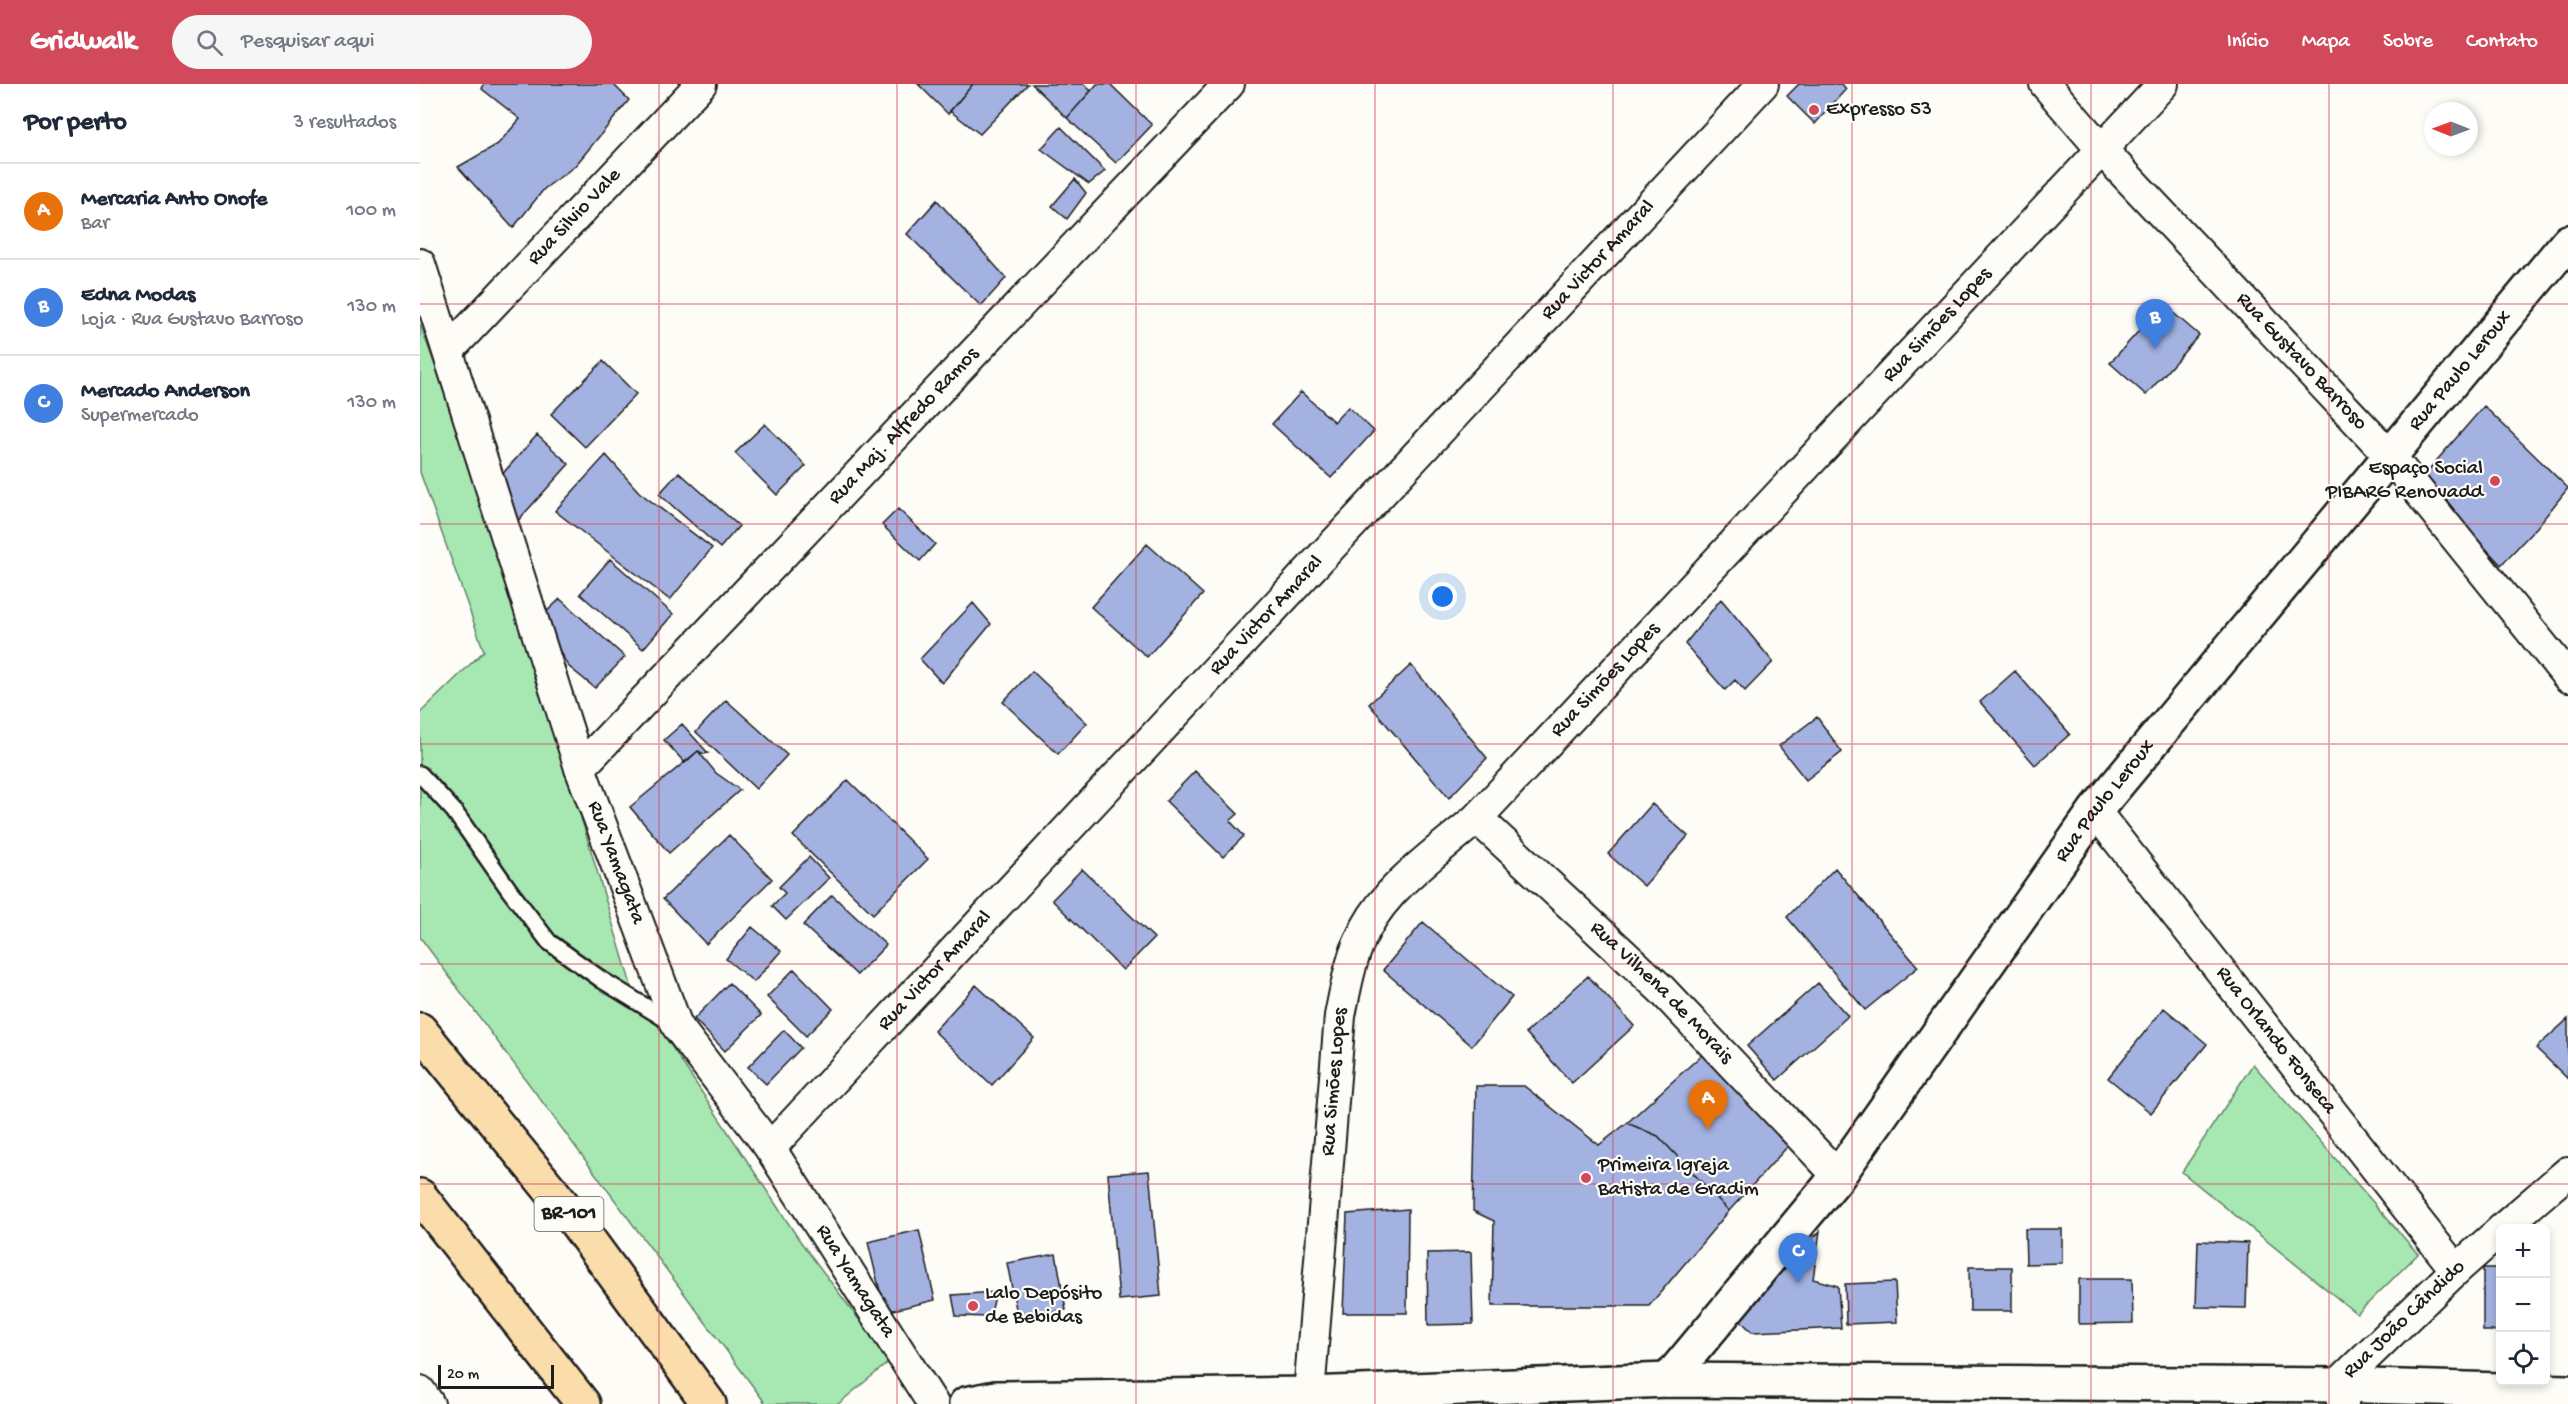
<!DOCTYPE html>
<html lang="pt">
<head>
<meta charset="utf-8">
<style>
  body { margin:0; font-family:"Gochi Hand",sans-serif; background:#f6f6f7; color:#1f2937 }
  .controls { position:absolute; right:18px; bottom:18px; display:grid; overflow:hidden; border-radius:9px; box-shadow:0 3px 9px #0003 }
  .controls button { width:54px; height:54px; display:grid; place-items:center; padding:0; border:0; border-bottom:2px solid #e0e1e3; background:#fff; color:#1f2937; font:30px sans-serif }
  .compass { position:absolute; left:2004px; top:18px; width:54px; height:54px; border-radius:50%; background:#fff; box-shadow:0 3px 9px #0003; rotate:271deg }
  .scale { position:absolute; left:18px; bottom:15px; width:116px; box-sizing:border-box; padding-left:6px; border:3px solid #1c1c1c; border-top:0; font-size:16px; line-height:21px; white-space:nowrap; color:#1c1c1c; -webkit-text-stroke:4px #fdfcf7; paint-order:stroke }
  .you { position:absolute; left:1023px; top:513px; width:21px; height:21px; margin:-15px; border:4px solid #fff; border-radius:50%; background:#1a73e8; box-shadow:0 0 0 9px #1a73e833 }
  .badge { display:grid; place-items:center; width:39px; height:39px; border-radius:50%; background:#d1495b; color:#fff; font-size:20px; font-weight:700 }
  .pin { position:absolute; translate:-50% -50px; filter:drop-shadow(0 2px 3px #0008) }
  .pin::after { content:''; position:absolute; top:32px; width:21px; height:18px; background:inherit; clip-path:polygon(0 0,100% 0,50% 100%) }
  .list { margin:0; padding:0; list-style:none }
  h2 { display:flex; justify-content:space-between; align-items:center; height:78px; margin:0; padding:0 24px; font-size:26px }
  h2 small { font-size:20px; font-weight:400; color:#747a83 }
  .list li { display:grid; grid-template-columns:39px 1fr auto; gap:18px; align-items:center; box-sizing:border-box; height:96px; padding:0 24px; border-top:2px solid #e0e1e3 }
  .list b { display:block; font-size:22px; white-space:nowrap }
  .list p { margin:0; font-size:20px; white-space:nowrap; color:#747a83 }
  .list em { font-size:20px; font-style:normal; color:#747a83 }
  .icon { flex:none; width:33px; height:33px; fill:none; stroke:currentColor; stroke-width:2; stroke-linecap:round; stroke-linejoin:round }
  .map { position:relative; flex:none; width:2148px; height:1320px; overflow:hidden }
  header { display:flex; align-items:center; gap:36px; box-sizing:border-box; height:84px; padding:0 30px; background:#d1495b; color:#fff }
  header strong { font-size:28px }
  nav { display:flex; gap:33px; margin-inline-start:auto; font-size:21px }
  .search { width:420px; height:54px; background:#f6f6f7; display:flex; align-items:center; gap:15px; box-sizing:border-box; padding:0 21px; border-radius:33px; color:#747a83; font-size:22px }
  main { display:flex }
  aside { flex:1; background:#fff }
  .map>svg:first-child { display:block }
</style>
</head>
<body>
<header>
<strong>Gridwalk</strong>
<div class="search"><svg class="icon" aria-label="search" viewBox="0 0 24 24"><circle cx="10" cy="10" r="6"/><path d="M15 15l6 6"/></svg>Pesquisar aqui</div>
<nav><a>Início</a><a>Mapa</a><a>Sobre</a><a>Contato</a></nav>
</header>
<main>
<aside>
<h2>Por perto<small>3 resultados</small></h2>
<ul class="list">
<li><span class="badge" style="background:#e8710a">A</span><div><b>Mercaria Anto Onofe</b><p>Bar</p></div><em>100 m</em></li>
<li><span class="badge" style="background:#3f7fe0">B</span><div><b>Edna Modas</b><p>Loja · Rua Gustavo Barroso</p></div><em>130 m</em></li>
<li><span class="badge" style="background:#3f7fe0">C</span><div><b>Mercado Anderson</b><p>Supermercado</p></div><em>130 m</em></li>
</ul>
</aside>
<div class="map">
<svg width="2148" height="1320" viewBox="0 0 2148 1320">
  <rect width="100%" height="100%" fill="#fdfcf7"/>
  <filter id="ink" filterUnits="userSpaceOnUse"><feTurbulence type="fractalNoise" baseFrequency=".0167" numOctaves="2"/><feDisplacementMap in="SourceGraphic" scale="12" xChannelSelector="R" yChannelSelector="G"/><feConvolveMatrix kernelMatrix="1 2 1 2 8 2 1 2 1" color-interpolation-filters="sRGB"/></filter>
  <g filter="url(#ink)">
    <path fill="#a7e8b2" stroke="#628267" stroke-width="1.5" d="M 0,240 L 33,331 L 120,596 L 211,901 L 380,1157 L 470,1277 L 418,1320 L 346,1320 L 0,853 L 0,629 L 64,567 L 0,388 Z
      M 1833,980 L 1998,1170 L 1937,1230 L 1762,1088 Z"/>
    <path fill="#a4b2e1" stroke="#1c1c1c" stroke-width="1.5" d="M 64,0 L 193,0 L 209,16 L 155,82 L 124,105 L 93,144 L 38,83 L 78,60 L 100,35 L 62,5 Z
      M 498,0 L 553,0 L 528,30 Z
      M 553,0 L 608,0 L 560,50 L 530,27 Z
      M 612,0 L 664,0 L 671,7 L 647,34 Z
      M 677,0 L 690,0 L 732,41 L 696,79 L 647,34 Z
      M 1379,0 L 1422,0 L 1426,5 L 1395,40 L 1367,12 Z
      M 641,43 L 685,87 L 669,100 L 621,65 Z
      M 655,95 L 666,109 L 647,135 L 632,122 Z
      M 517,116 L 586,194 L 561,222 L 487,150 Z
      M 1743,220 L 1779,251 L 1726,311 L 1690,279 Z
      M 183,277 L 216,310 L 165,363 L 131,330 Z
      M 881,308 L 914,338 L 928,323 L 954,347 L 911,394 L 852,340 Z
      M 2064,322 L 2148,404 L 2117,443 L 2081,481 L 2036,432 L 2004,391 Z
      M 345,340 L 386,382 L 357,411 L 315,369 Z
      M 117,351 L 149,380 L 94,441 L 77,396 Z
      M 186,371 L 219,408 L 292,464 L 250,516 L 135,427 Z
      M 259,388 L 319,442 L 300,464 L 239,410 Z
      M 478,425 L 515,460 L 500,477 L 462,441 Z
      M 727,460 L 783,510 L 727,573 L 671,523 Z
      M 190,475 L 253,530 L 223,565 L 160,510 Z
      M 140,515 L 205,573 L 175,604 L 148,582 L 121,533 Z
      M 1301,515 L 1353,578 L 1325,607 L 1315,596 L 1305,606 L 1265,560 Z
      M 553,519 L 571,540 L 522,599 L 500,575 Z
      M 991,581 L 1067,674 L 1029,714 L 949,620 Z
      M 612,587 L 667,639 L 638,670 L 583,618 Z
      M 1595,587 L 1650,650 L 1615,681 L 1560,618 Z
      M 306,616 L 367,671 L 336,705 L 276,648 Z
      M 1397,633 L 1422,668 L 1386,696 L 1359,662 Z
      M 262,640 L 288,669 L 284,670 L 278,667 L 265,679 L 244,656 Z
      M 278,667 L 296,689 L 320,706 L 249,769 L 210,723 Z
      M 775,687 L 818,730 L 810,737 L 824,752 L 803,773 L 746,717 Z
      M 428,696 L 508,775 L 453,830 L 373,752 Z
      M 1232,720 L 1268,752 L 1224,802 L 1188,770 Z
      M 309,751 L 352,795 L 286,860 L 243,815 Z
      M 389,773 L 409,794 L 366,836 L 352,822 L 365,809 L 359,803 Z
      M 1415,784 L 1498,883 L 1445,926 L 1367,833 Z
      M 662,785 L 734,854 L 703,886 L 632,816 Z
      M 412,811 L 466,861 L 437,891 L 383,841 Z
      M 1003,838 L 1092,913 L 1052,962 L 963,886 Z
      M 332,843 L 361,867 L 334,898 L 306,875 Z
      M 374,885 L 413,925 L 386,952 L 347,913 Z
      M 1168,892 L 1214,942 L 1152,999 L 1106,949 Z
      M 309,899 L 341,931 L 305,967 L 274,935 Z
      M 1398,899 L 1428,932 L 1357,996 L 1327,962 Z
      M 556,901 L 614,954 L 572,1001 L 514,947 Z
      M 1744,924 L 1787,960 L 1731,1029 L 1688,994 Z
      M 2148,935 L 2148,995 L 2116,964 Z
      M 364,946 L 381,964 L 346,1000 L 328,983 Z
      M 1286,967 L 1368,1062 L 1309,1127 L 1238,1052 L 1207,1039 Z
      M 1056,1002 L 1104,1002 L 1179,1061 L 1207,1039 L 1238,1052 L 1309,1127 L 1229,1222 L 1072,1222 L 1074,1137 L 1053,1127 Z
      M 729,1087 L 741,1212 L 699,1216 L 688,1090 Z
      M 988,1125 L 987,1229 L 923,1229 L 927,1130 Z
      M 1605,1145 L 1642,1145 L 1642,1179 L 1606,1180 Z
      M 499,1146 L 515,1216 L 465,1228 L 448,1158 Z
      M 1400,1147 L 1393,1195 L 1418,1202 L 1421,1244 L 1332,1248 L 1318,1234 Z
      M 1778,1157 L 1828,1159 L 1826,1224 L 1776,1223 Z
      M 1051,1168 L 1053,1240 L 1008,1241 L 1007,1169 Z
      M 636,1170 L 646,1226 L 598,1235 L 587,1179 Z
      M 1549,1183 L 1592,1183 L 1592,1227 L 1550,1227 Z
      M 2063,1184 L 2080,1184 L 2080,1247 L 2063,1247 Z
      M 1659,1195 L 1712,1195 L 1713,1239 L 1659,1240 Z
      M 1475,1198 L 1477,1238 L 1426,1240 L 1425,1200 Z
      M 576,1208 L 570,1233 L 536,1232 L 532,1211 Z"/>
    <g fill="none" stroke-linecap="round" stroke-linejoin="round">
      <defs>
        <path id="service" d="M 0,690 L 34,727 L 90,807 L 129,858 L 182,896 L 252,939"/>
        <g id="minor">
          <path id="s1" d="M 1625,0 L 1682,66 L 1970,372 L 2148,593"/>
          <path id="s2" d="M 0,180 L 160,684 L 257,942 L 350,1064 L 513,1320"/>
          <path id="s3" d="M 29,266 L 281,0"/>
          <path id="s4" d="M 160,684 L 809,0"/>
          <path id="s5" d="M 1675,727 L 2036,1186"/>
          <path id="s6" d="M 1057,734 L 1241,905 L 1418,1092"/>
          <path id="s7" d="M 350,1064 L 1343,0"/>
          <path d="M 2083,1144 L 2148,1088"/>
          <path d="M 0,1307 L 9,1320"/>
          <path id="s8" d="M 893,1320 L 889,1310 L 920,932 C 926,902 931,871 946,844 C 970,799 1019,767 1057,734 L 1743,0"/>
          <path id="s9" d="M 1923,1320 L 1917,1301 L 2036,1186 L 2080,1147"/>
        </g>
        <g id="tertiary">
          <path id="s10" d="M 1248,1296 L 1418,1092 L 1675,727 L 2148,158"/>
          <path d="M 546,1320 L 576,1314 L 889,1310 L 1248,1296 L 1917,1301 L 2148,1308"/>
        </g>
        <path id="motorway" d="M 0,946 L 146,1125 L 289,1320
          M 0,1112 L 163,1320"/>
      </defs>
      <use href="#service" stroke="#1c1c1c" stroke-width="20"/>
      <use href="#minor" stroke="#1c1c1c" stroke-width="34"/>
      <use href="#tertiary" stroke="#1c1c1c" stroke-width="38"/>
      <use href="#motorway" stroke="#1c1c1c" stroke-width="38"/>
      <use href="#service" stroke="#fdfcf7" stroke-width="15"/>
      <use href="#minor" stroke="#fdfcf7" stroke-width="30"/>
      <use href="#tertiary" stroke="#fdfcf7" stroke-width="33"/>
      <use href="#motorway" stroke="#fbddab" stroke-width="33"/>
    </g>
  </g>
  <path fill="none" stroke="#d1495b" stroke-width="1.5" stroke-opacity="0.55" d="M 239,0 L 239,1320M 477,0 L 477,1320M 716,0 L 716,1320M 955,0 L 955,1320M 1193,0 L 1193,1320M 1432,0 L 1432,1320M 1671,0 L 1671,1320M 1909,0 L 1909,1320M 0,220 L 2148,220M 0,440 L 2148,440M 0,660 L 2148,660M 0,880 L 2148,880M 0,1100 L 2148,1100"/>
  <g fill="#d1495b" stroke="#fdfcf7" stroke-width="2">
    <circle cx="1394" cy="26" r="6"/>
    <circle cx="2075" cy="397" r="6"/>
    <circle cx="1166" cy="1094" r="6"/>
    <circle cx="553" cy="1222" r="6"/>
  </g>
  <g text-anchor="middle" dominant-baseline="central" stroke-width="4.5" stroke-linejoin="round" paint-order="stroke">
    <rect fill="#fdfcf7" stroke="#605f5e" stroke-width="1.5" x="114.5" y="1113" width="69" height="34" rx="4.5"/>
    <g font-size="20" font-weight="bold" fill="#1c1c1c">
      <text x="149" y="1130">BR-101</text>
    </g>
    <g font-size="21" fill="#1c1c1c" stroke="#fdfcf7" text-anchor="start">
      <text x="1406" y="26">Expresso 53</text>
      <text x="2063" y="385" text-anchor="end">Espaço Social<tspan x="2063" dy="24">PIBARG Renovadd</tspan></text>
      <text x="1178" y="1082">Primeira Igreja<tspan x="1178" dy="24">Batista de Gradim</tspan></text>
      <text x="565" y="1210">Lalo Depósito<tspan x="565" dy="24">de Bebidas</tspan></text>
    </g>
    <g font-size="21" fill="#1c1c1c" stroke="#fdfcf7">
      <text stroke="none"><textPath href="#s3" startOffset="183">Rua Silvio Vale</textPath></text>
      <text stroke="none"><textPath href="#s7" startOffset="1214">Rua Victor Amaral</textPath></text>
      <text stroke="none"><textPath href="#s8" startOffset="1314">Rua Simões Lopes</textPath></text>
      <text stroke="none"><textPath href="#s1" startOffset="378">Rua Gustavo Barroso</textPath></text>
      <text stroke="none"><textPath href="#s10" startOffset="1284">Rua Paulo Leroux</textPath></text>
      <text stroke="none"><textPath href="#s4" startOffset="471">Rua Maj. Alfredo Ramos</textPath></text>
      <text stroke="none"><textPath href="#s7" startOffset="728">Rua Victor Amaral</textPath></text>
      <text stroke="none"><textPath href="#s8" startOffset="828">Rua Simões Lopes</textPath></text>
      <text stroke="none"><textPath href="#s10" startOffset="726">Rua Paulo Leroux</textPath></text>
      <text stroke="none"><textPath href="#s2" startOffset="630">Rua Yamagata</textPath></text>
      <text stroke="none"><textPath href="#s7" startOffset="242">Rua Victor Amaral</textPath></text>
      <text stroke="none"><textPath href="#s6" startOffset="254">Rua Vilhena de Morais</textPath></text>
      <text stroke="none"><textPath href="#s5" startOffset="292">Rua Orlando Fonseca</textPath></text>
      <text stroke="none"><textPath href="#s8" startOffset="324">Rua Simões Lopes</textPath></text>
      <text stroke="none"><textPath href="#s2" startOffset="1116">Rua Yamagata</textPath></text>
      <text stroke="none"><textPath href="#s9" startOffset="114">Rua João Cândido</textPath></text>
    </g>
  </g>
</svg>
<div class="controls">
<button>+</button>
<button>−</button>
<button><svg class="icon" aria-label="locate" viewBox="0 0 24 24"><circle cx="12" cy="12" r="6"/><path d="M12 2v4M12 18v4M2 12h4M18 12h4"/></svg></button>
</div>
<svg class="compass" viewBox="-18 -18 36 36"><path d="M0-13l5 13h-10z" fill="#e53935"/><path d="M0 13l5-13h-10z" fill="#747a83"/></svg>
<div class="scale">20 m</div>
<div class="you"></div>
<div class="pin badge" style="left:1288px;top:1046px;background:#e8710a">A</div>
<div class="pin badge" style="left:1735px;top:265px;background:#3f7fe0">B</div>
<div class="pin badge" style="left:1378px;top:1199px;background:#3f7fe0">C</div>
</div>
</main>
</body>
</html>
